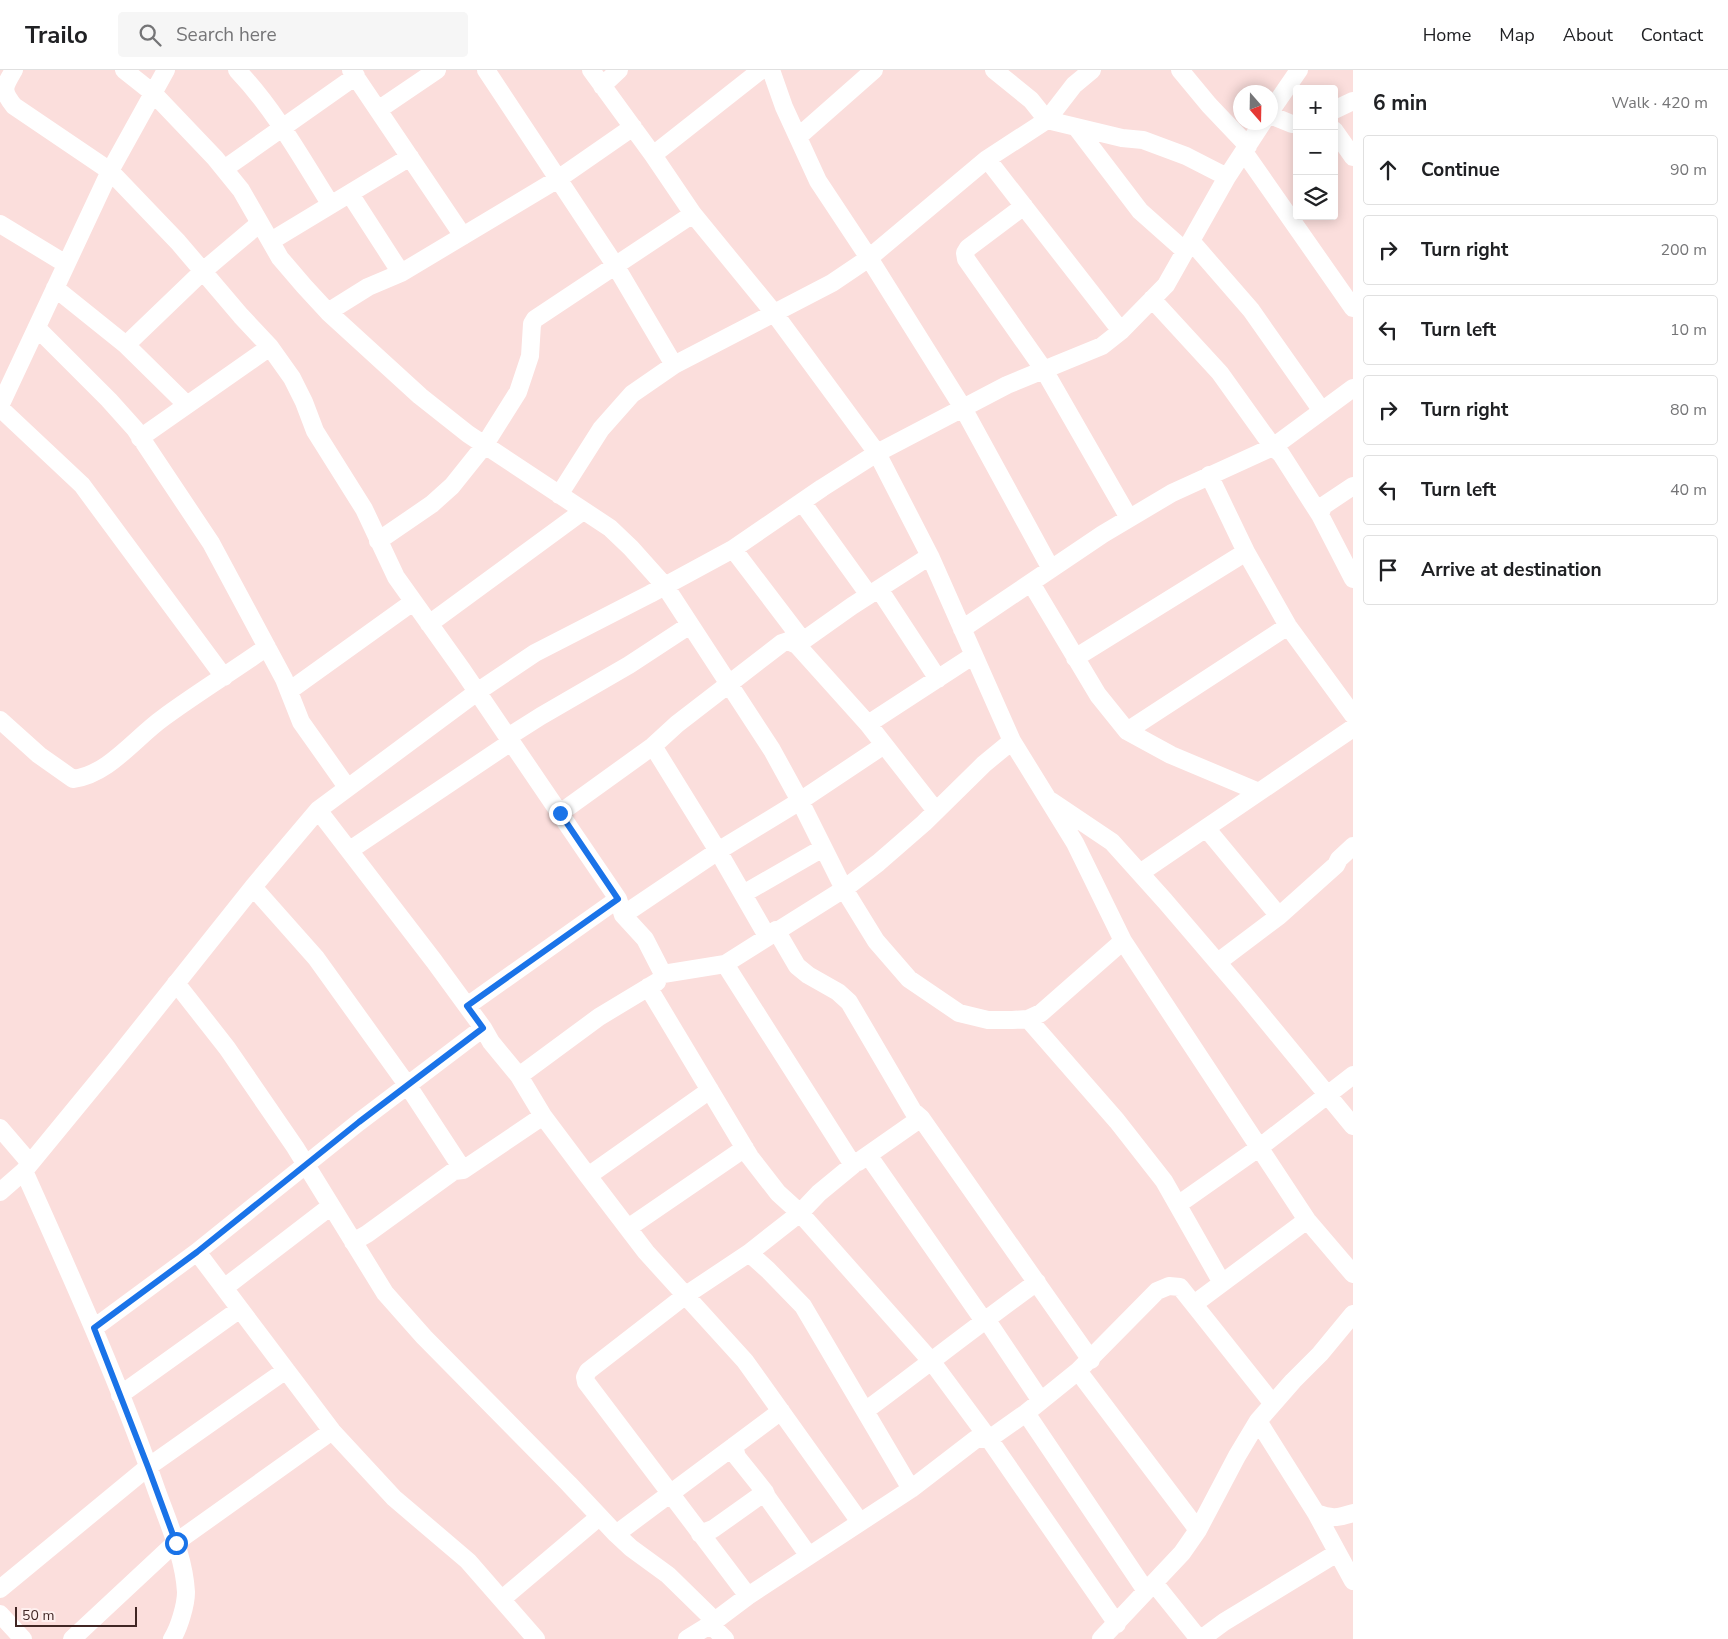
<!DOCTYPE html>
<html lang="en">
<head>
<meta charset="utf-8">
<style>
  body { margin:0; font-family:"Nunito Sans",sans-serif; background:#f6f6f6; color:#202124 }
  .controls { position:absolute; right:15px; top:15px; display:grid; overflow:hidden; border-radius:5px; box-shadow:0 2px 12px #0003 }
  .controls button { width:45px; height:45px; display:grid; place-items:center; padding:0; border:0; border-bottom:1px solid #e0e0e0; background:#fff; color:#202124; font:25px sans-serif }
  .compass { position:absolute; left:1233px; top:15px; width:45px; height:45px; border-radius:50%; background:#fff; box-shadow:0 2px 12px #0003; rotate:160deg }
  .scale { position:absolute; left:15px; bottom:12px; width:122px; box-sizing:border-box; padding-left:5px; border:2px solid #402624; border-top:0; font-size:14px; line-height:18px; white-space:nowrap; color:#402624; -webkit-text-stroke:4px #feefee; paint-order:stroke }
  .stop { position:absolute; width:15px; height:15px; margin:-11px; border:4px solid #1a73e8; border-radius:50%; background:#fff }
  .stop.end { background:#1a73e8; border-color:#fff; box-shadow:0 1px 5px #0008 }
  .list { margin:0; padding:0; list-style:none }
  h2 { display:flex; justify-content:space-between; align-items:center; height:65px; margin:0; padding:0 20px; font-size:21px }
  h2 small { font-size:16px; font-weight:400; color:#757577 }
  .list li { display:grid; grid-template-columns:32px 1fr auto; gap:15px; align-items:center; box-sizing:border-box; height:70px; margin:0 10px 10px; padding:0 10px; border:1px solid #e0e0e0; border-radius:5px }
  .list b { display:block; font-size:19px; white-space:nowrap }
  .list em { font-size:16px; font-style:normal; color:#757577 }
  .icon { flex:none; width:28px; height:28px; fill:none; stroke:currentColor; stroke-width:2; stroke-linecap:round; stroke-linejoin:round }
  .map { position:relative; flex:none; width:1353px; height:1569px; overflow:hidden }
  header { display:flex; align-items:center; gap:30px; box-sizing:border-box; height:70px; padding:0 25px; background:#fff; border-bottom:1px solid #e0e0e0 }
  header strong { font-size:24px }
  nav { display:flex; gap:28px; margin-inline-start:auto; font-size:18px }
  .search { width:350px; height:45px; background:#f6f6f6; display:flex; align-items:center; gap:12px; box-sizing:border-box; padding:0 18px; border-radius:5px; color:#757577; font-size:19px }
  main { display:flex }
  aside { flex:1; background:#fff }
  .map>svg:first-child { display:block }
</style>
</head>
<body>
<header>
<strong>Trailo</strong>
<div class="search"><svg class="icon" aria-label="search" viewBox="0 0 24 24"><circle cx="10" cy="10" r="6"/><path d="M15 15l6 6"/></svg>Search here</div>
<nav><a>Home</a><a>Map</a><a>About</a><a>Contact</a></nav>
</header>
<main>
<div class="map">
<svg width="1353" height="1569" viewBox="0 0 1353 1569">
  <rect width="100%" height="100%" fill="#fbdedc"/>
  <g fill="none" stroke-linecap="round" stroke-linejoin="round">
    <path stroke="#fff" stroke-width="18" d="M 14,0 C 4,17 1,20 14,36 L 110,101 L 178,172 L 241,246 L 270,277 L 292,308 L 304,332 L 315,361 L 364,439 L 396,507 L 463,601 L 618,829 L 623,845 L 645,869 L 663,904
      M 124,0 L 153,23 L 215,88 L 241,120 L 280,188 L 304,216 L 328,242 L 420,326 L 468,364 L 610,458 L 631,478 L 665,516 L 772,680 L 800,731 L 844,819 L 876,871 L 909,909 L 959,943 L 988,950 L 1012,950 L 1028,949 L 1041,943 L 1123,871
      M 237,0 C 275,40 302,89 331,135
      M 351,0 L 463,166
      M 486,0 L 615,195 L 674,295
      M 591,0 L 653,85 L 693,144 L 774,243 L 877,383 L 930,486 L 1012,671 L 1075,773 L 1123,871 L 1307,1150 L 1353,1204
      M 771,0 L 784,37 L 818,111 L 869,188 L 963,338 L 1051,499
      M 994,0 L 1031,30 L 1047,50 L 1122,68 L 1143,70 L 1186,86 L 1227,107
      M 1180,0 L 1209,35 L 1248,76
      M 602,16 L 619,0
      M 378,40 L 437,0
      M 1334,40 L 1353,31
      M 1270,42 L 1299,0
      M 1270,45 L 1292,54 L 1297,54
      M 1076,57 L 1140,141 L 1185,181
      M 1334,60 L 1353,87
      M 798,67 L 874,0
      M 1244,82 L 1353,238
      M 653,85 L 761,0
      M 987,89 L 1121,261
      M 224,99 L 356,6
      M 350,124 L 401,203
      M 1024,136 L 968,178 L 965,183 L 966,189 L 1044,300 L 1129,448
      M 0,154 L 66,194
      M 271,171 L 410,87
      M 1191,171 L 1251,240 L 1322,341
      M 55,218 L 126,275 L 187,335
      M 1152,229 L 1220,303 L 1273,377 L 1353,318
      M 328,242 L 368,217 L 401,203 L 558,109 L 633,57
      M 37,258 L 109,330 L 135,359 L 211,473 L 284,609 L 301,652 L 347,717
      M 126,275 L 203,201 L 260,153
      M 0,336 L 110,101 L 166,0
      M 0,338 L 82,415 L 224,607
      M 140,368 L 270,277
      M 1209,405 L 1246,482 L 1288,556 L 1353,645
      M 559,425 L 601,359 L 632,324 L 674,295 L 832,213 L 869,188 L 987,89 L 1047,50 L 1074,15 L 1092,0
      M 802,432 L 869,525
      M 1320,445 L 1323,436 L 1353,416
      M 378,471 L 432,434 L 452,416 L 484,376 L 518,322 L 530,286 L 532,254 L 535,249 L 693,144
      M 733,479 L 803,571
      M 1031,513 L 1098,625 L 1127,661 L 1171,685 L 1259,722
      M 879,519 L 938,609
      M 429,554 L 583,441
      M 962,559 L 1103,464 L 1172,423 L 1273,377 L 1281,384 L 1320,445 L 1353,509
      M 797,575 L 852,536 L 930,486
      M 1075,588 L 1246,482
      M 289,621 L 413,532
      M 0,650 L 39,685 L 73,709 C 108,705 135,668 163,648 C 197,623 233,601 267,577
      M 868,654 L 974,585
      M 1127,661 L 1288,556
      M 508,667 L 541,646 L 629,595 L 690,555
      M 653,676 L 718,781 L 767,866
      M 1051,731 L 1112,772 L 1165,831 L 1242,921 L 1353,1056
      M 318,740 L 434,891 L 483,958 L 491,972 L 519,1006 L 543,1046 L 588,1106 L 646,1182 L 745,1291 L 860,1452
      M 560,743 L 653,676 L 677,654 L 782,573 L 788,571 L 797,575 L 868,654 L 936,741
      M 1206,758 L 1279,846
      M 350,780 L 511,672
      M 1140,803 L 1353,658
      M 253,817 L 316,888 L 408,1016 L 463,1100
      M 743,824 L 823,778
      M 623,845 L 718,781 L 800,731 L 884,675
      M 776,860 L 797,896 L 808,905 L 838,922 L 849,932 L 913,1041 L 921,1048 L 1091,1290
      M 1218,892 L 1279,846 L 1336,795 L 1339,789 L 1353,776
      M 725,894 L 853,1095 L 819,1123 L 800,1143 L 749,1183 L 686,1225 L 588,1301 L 585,1307 L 586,1312 L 748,1526
      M 663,904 L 725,894 L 844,819 L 878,793 L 924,753 L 984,694 L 1012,671
      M 176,913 L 227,978 L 295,1077 L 385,1223 L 424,1267 L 569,1414 L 616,1464 L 631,1478 L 668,1505 L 715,1551
      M 648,917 L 750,1087 L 778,1123 L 800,1143 L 932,1292 L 989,1369 L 1117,1554
      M 467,936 L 618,829
      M 1028,949 L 1117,1051 L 1164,1111 L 1222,1213
      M 519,1006 L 599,947 L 657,912
      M 0,1058 L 30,1093
      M 868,1085 L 984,1251 L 990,1255 L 1041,1331
      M 858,1092 L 921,1048
      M 24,1101 C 70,1204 117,1307 154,1413 C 166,1448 184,1485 186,1522 C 186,1535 179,1558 172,1569
      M 588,1106 L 710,1020
      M 0,1122 L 24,1101 L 116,989 L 253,817 L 318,740 L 477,622 L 535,583 L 650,524 L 733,479 L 822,418 L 877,383 L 1007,315 L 1102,276 L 1121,261 L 1166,215 L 1227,107 L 1263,52
      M 1179,1134 L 1260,1077 L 1353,1005
      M 628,1158 L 745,1078
      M 353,1172 L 367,1164 L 454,1101 L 463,1100 L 543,1046
      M 197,1182 L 332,1361 L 394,1428 L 468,1491 L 536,1569
      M 749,1183 L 768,1200 L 803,1236 L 911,1419
      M 224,1218 L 331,1136
      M 1194,1234 L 1307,1150
      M 94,1258 L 197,1182 L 359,1052 L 483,958
      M 1078,1301 L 1198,1460
      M 120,1325 L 240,1239
      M 865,1341 C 923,1298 979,1254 1037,1212
      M 1026,1343 L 1146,1521
      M 1258,1351 L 1316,1443 C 1332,1449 1337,1448 1353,1443
      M 734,1376 L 737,1387 L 765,1422 L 767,1427 L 809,1486
      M 1316,1443 L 1353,1511
      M 616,1464 L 781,1341
      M 700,1464 L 713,1459 L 765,1422
      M 1154,1513 L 1199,1569
      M 0,1519 L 148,1397 L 286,1300
      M 502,1529 L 599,1447
      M 0,1544 L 23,1569
      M 708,1556 L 715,1559 L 725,1569
      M 72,1569 L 175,1473 L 332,1361
      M 687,1569 L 708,1556 L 748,1526 L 911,1419 L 976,1369 L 989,1369 L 1026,1343 L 1078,1301 L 1157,1221 L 1169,1216 L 1180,1217 L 1273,1334
      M 1101,1569 L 1182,1483 L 1198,1460 L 1237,1386 L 1258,1351 L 1293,1311 L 1320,1284 L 1353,1244
      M 1201,1569 L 1224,1552 L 1337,1483"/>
  </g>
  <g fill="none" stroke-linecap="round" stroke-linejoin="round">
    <path stroke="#1a73e8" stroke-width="6" d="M 176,1473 L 148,1397 L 94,1258 L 197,1182 L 359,1052 L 483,958 L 467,936 L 618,829 L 560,743"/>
  </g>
</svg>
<div class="controls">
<button>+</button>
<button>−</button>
<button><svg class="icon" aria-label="layers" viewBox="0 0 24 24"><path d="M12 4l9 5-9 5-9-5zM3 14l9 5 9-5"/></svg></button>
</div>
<svg class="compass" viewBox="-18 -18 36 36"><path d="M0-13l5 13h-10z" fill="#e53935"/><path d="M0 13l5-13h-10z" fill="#757577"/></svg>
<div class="scale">50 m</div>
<div class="stop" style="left:176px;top:1473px"></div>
<div class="stop end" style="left:560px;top:743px"></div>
</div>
<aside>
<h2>6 min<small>Walk · 420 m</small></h2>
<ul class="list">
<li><svg class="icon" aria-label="ahead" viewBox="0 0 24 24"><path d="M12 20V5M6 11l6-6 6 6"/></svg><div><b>Continue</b></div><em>90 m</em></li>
<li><svg class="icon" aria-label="right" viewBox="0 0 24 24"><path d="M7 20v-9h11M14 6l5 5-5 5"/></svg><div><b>Turn right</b></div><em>200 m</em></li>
<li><svg class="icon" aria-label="left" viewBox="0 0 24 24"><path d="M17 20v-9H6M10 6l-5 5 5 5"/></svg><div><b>Turn left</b></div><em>10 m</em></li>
<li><svg class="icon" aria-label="right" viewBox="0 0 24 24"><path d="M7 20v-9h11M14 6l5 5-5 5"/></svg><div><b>Turn right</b></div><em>80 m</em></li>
<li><svg class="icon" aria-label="left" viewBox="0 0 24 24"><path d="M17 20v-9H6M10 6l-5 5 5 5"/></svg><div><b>Turn left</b></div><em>40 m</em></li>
<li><svg class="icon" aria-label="arrive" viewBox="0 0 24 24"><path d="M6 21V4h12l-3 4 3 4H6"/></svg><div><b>Arrive at destination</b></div></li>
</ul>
</aside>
</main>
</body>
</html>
